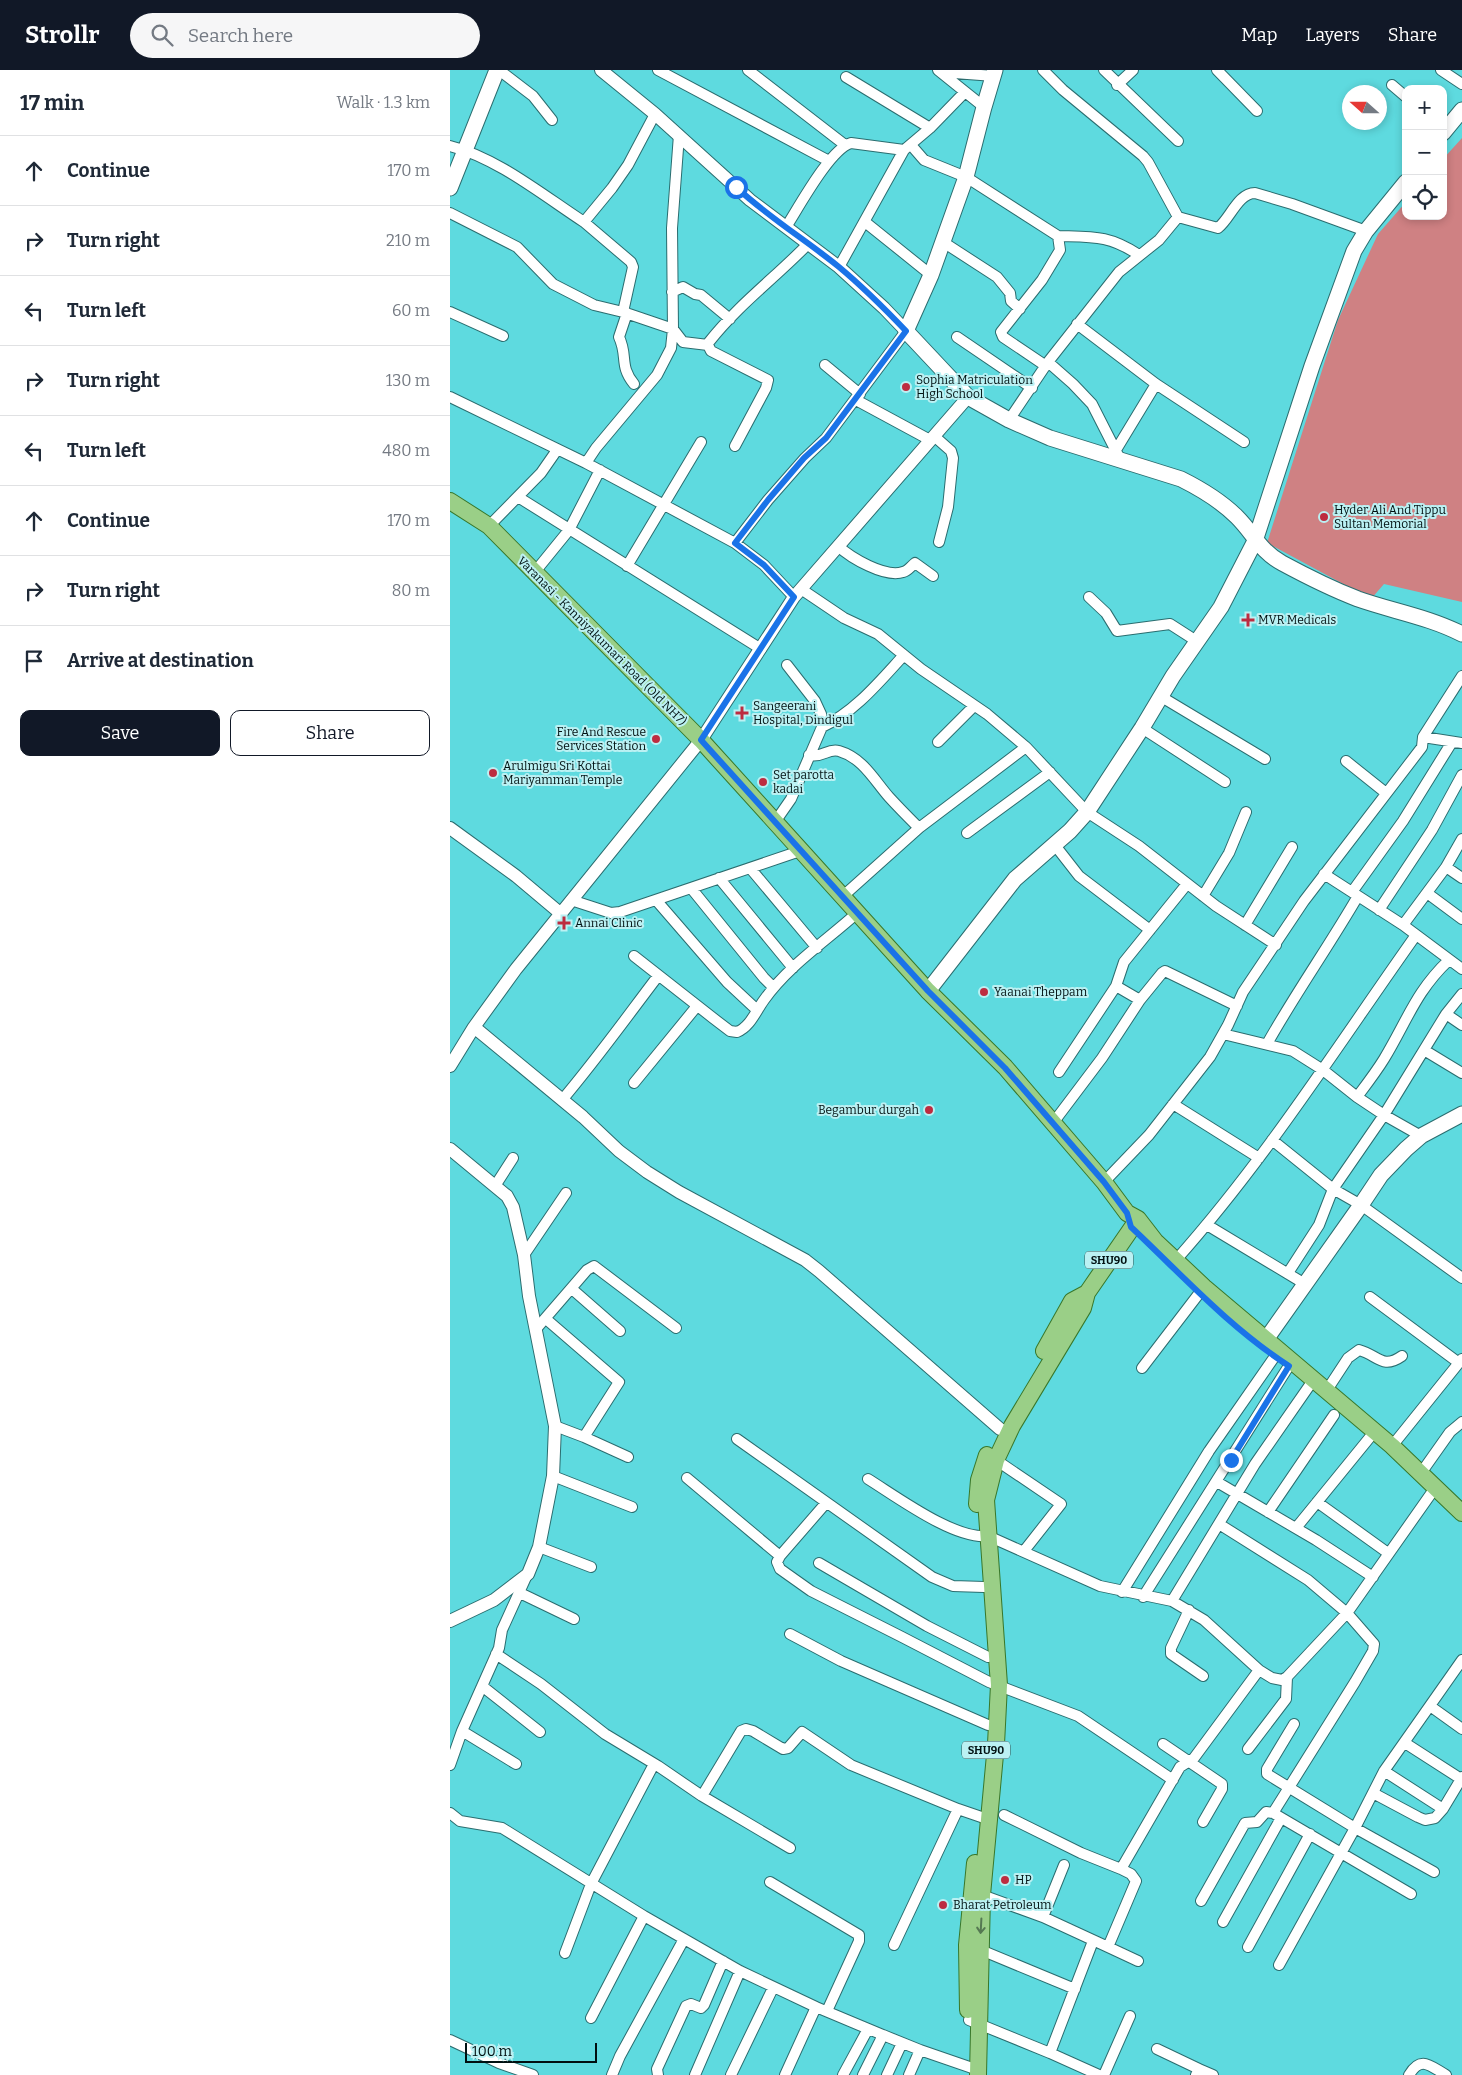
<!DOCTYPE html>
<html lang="en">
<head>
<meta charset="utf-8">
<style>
  body { margin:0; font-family:Bitter,serif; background:#f6f6f7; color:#1f2937 }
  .controls { position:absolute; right:15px; top:15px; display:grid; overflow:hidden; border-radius:10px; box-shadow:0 2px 8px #0003 }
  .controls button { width:45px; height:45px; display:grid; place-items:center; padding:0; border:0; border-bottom:1px solid #e0e1e3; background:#fff; color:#1f2937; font:25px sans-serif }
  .compass { position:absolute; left:892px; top:15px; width:45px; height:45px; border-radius:50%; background:#fff; box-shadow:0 2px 8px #0003; rotate:291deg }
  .scale { position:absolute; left:15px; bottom:12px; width:132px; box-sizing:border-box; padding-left:5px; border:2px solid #001011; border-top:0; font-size:14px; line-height:18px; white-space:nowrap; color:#001011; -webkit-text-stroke:4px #bbf1f3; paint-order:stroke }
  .stop { position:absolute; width:15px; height:15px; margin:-11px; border:4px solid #1a73e8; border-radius:50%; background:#fff }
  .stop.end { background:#1a73e8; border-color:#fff; box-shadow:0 1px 5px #0008 }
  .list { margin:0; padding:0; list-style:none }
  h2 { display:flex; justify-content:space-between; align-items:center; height:65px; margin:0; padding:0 20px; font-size:21px }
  h2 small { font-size:16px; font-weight:400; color:#747a83 }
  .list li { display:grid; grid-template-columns:32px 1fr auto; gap:15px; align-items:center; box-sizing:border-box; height:70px; padding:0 20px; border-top:1px solid #e0e1e3 }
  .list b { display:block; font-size:19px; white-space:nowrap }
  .list em { font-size:16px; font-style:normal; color:#747a83 }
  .actions { display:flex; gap:10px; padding:15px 20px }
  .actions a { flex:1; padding:11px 0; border:1px solid #111827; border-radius:10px; text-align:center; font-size:18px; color:#111827 }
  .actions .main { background:#111827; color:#fff }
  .icon { flex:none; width:28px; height:28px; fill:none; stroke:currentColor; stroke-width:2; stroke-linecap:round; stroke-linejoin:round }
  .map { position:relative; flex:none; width:1012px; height:2005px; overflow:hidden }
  header { display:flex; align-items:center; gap:30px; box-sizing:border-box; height:70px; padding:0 25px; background:#111827; color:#fff }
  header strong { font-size:24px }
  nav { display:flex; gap:28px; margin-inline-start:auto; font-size:18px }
  .search { width:350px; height:45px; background:#f6f6f7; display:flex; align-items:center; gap:12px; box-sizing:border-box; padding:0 18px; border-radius:28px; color:#747a83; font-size:19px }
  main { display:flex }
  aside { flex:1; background:#fff }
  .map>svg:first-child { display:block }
</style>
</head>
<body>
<header>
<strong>Strollr</strong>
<div class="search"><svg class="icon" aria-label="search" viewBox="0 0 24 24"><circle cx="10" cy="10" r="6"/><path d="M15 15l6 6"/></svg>Search here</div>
<nav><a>Map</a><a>Layers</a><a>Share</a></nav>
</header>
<main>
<aside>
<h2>17 min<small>Walk · 1.3 km</small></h2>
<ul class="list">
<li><svg class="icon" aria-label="ahead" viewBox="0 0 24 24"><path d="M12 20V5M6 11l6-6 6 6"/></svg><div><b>Continue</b></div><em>170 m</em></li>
<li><svg class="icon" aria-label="right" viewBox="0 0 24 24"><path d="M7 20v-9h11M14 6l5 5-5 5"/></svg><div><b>Turn right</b></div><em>210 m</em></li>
<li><svg class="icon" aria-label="left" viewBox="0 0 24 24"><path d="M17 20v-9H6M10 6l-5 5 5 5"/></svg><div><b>Turn left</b></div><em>60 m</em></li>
<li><svg class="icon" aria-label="right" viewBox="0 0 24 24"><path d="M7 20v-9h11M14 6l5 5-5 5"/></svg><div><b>Turn right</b></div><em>130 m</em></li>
<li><svg class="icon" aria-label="left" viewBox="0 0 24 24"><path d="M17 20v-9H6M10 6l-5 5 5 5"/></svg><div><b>Turn left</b></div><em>480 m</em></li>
<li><svg class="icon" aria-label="ahead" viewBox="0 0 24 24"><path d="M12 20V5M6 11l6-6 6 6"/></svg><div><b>Continue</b></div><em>170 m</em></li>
<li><svg class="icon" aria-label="right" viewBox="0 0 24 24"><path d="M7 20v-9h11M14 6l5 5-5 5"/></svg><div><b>Turn right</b></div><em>80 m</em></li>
<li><svg class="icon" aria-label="arrive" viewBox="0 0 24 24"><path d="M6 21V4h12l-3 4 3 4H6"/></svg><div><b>Arrive at destination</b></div></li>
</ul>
<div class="actions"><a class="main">Save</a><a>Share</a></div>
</aside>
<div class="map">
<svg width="1012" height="2005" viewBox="0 0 1012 2005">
  <rect width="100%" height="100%" fill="#5edadf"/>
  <path fill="#cf8183" d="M 1012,68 L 1012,532 L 934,514 L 921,529 L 817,473 L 888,250 L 928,164 L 956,132 L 956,146 L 993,146 L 993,89 Z"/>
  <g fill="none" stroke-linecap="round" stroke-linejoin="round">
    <defs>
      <path id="minor" d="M 49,0 L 83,26 L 102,50
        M 208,0 L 379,91
        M 298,0 L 395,75
        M 488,0 L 534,37
        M 593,0 L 613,20 L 693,86 L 698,92 L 728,147
        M 654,0 L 728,71
        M 767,0 L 807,41
        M 991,0 L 1012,14
        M 491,2 L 544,6
        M 396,7 L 480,58
        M 667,15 L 683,0
        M 942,15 L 956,27
        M 461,75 L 474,90 L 516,107 L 608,166 L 610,180 L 592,210 L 551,262 L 553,267 L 596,296
        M 0,76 C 46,87 94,126 134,152 L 162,118 L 178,95 L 205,44
        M 0,143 L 67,177 L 103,214 L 144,235 L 173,242 L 223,259 L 233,272 L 258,275
        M 134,152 L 181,192 L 183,197 L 173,242
        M 415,152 L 481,205
        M 336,157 C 349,137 380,79 401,73 L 454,80 L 480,58 L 515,22
        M 608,166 C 643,167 659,165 689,185
        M 493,172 L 547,207 L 560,223 L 561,231 L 570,239
        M 389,197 L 454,80
        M 222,222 L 233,217 L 245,224 L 251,225 L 280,249
        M 0,242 L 53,266
        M 177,243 L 169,267 C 178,286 169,296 184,314
        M 627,254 L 706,314 L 794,372
        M 507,267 L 582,318
        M 598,292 L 623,314 L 642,334 L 670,389
        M 375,295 L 410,324
        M 0,327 L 136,393 L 285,473 L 314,495 L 344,527
        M 406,330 L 480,370
        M 559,350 L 598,292 L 669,202 L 709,170 L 728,147 L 768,158 C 780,149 788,123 805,123 L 842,134 L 916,161
        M 484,366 L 501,381 L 503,388 L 498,437 L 489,472
        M 285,376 L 316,318 L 318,310 L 261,281 L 258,275 L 259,272 C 288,235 326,207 358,174
        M 666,380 L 706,314
        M 136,393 L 146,378 L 207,305 L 221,278 L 223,259 L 222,158 L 229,65
        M 68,427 L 311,579
        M 39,456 L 91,403 L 107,380
        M 285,473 L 318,430 L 355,388 L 376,368 L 456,261
        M 388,476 C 401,488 435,508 453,502 C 458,501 461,496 465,493 L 483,506
        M 177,496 L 251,372
        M 84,503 L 119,460 L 150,400
        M 351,519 L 394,548 L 428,564 L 471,599 L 537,644 L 576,677 L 637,742 L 689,776 L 766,836 L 826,875
        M 639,527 L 656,543 L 667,561 L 720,554 L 748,572
        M 710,626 L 815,689
        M 372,657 C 405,642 430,611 454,585
        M 692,658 L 775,712
        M 973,667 L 1012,673
        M 488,672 L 524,636
        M 359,685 C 374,688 377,678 389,681 C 413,688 424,710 439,727 C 449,738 459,748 469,758
        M 896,691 L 936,723
        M 325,752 L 341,729 L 372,657 L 371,644 L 365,631 L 337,595
        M 517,763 L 600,702
        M 604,774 L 629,806 L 700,860
        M 996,797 L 1012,808
        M 300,798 L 367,878
        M 874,804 L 953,855 L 1012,899
        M 269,808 L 343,898
        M 241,818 L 314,908 L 323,917
        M 902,822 L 953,751 L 1002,672
        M 977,823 L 1012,849
        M 753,826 L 779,783 L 796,742
        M 392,827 L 469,758 L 576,677
        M 121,830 L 161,843 L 170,842 L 350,781
        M 206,830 L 277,912 L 307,940
        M 929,840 L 982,760 L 1012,705
        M 795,855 L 842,777
        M 953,855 L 996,797 L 1012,769
        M 184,886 L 263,948 L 280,961 L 287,962 C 300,957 306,941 314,930 C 338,896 376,871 407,843
        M 666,916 L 690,930
        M 996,944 L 1012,955
        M 773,964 L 843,981 L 873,1000 L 907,1027 L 934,1045 L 971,1066
        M 817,974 C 845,924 879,876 908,826
        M 974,980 L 1012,1003
        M 609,1002 L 666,916 L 674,892 L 737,814
        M 184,1013 L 247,936
        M 907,1027 C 916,1015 926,1002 934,989 C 957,951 966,921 999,890
        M 112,1030 C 146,990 176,948 208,906
        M 723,1034 L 809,1088
        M 603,1053 L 652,988 L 690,930 L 712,903 L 715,901 L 787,936
        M 822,1070 L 883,1119 L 911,1135 L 1012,1208
        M 654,1112 L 699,1065 L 760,987 L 778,955 L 793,922 L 854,831 L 972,677 L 973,667 L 1012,606
        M 45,1116 L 63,1088
        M 757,1155 L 855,1214
        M 74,1185 L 116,1123
        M 726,1190 C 816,1089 888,975 966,865
        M 838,1203 L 869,1155 L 883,1119 L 934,1045 L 996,944 L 1012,924
        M 122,1219 L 170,1261
        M 920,1227 L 1009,1293
        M 96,1249 L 169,1312 L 134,1367
        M 86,1259 L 137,1200 L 144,1196 L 226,1258
        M 692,1298 L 754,1217
        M 877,1320 L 898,1288 L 909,1280 C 928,1285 932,1300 952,1286
        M 105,1356 L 134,1367 L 178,1387
        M 287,1369 L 482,1507 L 503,1516 L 534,1517
        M 942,1376 L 1012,1289
        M 546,1390 L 611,1434 L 574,1481
        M 971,1403 L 1000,1362 L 1012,1352
        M 103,1406 L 182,1437
        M 237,1408 L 330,1486
        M 418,1409 C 447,1427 505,1470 538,1466 L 650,1516 L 722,1531 L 754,1550 L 809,1600 L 822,1608 L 832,1610 L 837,1607 L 897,1543 L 985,1418
        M 767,1412 L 866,1470 L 923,1507
        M 867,1432 L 938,1483
        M 376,1433 L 330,1486 L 327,1492 L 330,1499 L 361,1521 L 452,1567 L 539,1612 L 628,1646 L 723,1710
        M 818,1442 L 884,1345
        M 769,1454 L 858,1510 L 897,1543 L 924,1574 L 923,1581 L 905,1612 L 823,1743 L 961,1824
        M 846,1458 L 925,1361
        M 89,1477 L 141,1497
        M 369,1493 L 477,1556 L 538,1587
        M 672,1522 L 759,1381 L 830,1279
        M 70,1523 L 124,1549
        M 693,1527 L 842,1291
        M 722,1531 L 805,1394 L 864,1309
        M 739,1540 L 721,1578 L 721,1584 L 753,1606
        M 340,1564 L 391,1591 L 538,1655
        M 46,1584 L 91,1614 L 155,1664 L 208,1696 L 252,1726 L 340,1778
        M 32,1616 L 90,1662
        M 980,1636 L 1012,1659
        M 844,1654 L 817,1699 L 817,1704 L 905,1758 L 984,1802
        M 12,1661 L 66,1694
        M 955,1673 L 1011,1709 L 1012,1707
        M 713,1674 L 772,1714 L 772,1719 L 753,1752
        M 798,1679 L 836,1629 L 837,1607
        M 0,1695 L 12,1661 L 49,1578 L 52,1560 L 77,1505
        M 934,1701 L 993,1739 L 1011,1709
        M 923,1723 L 968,1747 L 975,1750 L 985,1748 L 993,1739
        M 252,1726 L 291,1661 L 296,1659 L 303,1661 L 333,1679 L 338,1678 L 352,1662 L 401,1695 L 508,1739 L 540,1750
        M 0,1743 L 10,1751 L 52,1758 L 194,1846 L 290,1901 L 366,1937
        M 554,1745 L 631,1783 L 671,1799
        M 320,1812 L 409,1865 L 409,1871 L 377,1941
        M 529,1824 L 593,1847 L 658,1877 L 686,1811 L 681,1804 L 671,1799 L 730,1697 L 744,1688 L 809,1600
        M 751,1831 L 795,1753 L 807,1752 L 816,1742 L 823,1743
        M 593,1847 L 614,1795
        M 773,1852 L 831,1748
        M 643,1871 L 600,1983 L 649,2005
        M 444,1875 L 508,1739
        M 658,1877 L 688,1891
        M 798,1877 L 860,1764
        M 526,1878 L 625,1919
        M 115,1883 L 141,1814 L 204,1694
        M 829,1895 L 905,1758 L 934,1701 L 1012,1590
        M 141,1948 L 194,1846
        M 519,1950 L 600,1983
        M 433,1965 L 470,1980 L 459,2005
        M 0,1970 L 49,1993 L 83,2005
        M 707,1979 L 749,1999 L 746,2005
        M 470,1980 L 528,2000
        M 749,1999 L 763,2005
        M 162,2005 L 170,1986 L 234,1869
        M 208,2005 L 207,1999 L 236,1936 L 241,1934 L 251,1938 L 254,1935 L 273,1891
        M 245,2005 L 290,1901
        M 281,2005 L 323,1918
        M 335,2005 L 366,1937 L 433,1965 L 413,2005
        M 393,2005 L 418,1959
        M 437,2005 L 452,1973
        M 654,2005 L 680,1946
        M 959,2005 C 971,1985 980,1996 996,2005"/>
      <path id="tertiary" d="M 151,0 L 205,44 L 300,130 L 389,197 L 434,238 L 456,261
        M 0,758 L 66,806 L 110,843
        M 24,957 L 133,1047 L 169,1081 L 197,1102 L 229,1122 L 355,1190 L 369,1201 L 550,1359
        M 0,996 L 24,957 L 66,899 L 251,670 L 344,527 L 518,327
        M 0,1079 L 57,1126 L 63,1137 L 74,1185 L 79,1226 L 105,1356 L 103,1406 L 89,1477 L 78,1504 L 44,1530 L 0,1551"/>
      <path id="secondary" d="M 545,0 L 534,37 L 516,107 L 481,205 L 456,261 L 518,327 L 559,350 L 600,368 L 731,409 C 751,419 771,431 787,447 C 804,464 810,481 832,493 C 856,506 882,519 908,529 C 942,541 979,547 1012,564
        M 993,63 L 1012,40
        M 0,118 L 47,0
        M 478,921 L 565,809 L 620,761 L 637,742 L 692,658 L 723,606 L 771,537 L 805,471 L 862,296 L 904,181 L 916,161 L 956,112
        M 817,1268 L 911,1135 L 931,1105 L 956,1079 L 971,1066 L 1012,1044"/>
      <path id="primary" d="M 0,431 L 39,456 L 251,670 L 478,921 L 555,997 L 654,1112 L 677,1143 L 688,1149 L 705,1171 L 754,1217 L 942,1376 L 1012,1443
        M 594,1281 L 622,1231 L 637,1223
        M 527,1434 L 529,1410 L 537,1385
        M 518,1940 L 517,1875 L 525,1793
        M 528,2005 L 532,1825 L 546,1674 L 549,1615 L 536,1430 L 546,1390 L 562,1356 L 633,1238 L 637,1223 L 688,1149"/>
    </defs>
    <use href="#minor" stroke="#2b6d6f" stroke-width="12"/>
    <use href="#tertiary" stroke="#2b6d6f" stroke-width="14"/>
    <use href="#secondary" stroke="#2b6d6f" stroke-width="17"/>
    <use href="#primary" stroke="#38772a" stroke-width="18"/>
    <use href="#minor" stroke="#fff" stroke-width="10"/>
    <use href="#tertiary" stroke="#fff" stroke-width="12"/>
    <use href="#secondary" stroke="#fff" stroke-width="15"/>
    <use href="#primary" stroke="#9acf87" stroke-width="16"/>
  </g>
  <defs><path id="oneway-shaft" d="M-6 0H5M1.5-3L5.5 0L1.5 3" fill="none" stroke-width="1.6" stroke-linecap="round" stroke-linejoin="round" transform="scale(1.25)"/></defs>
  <use stroke="#557952" href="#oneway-shaft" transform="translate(531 1856) rotate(93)"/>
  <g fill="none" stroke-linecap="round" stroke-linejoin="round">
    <path stroke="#1a73e8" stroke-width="6" d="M 286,117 C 318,147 356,170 389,197 C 413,217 435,239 456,261 L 376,368 L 354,388 L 318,430 L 285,473 L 314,495 L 344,527 L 251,670 L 478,921 L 555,998 L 654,1112 L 677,1143 L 681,1157 C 732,1205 780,1258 839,1296 L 781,1390"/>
  </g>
  <g fill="#bd2c40" stroke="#bbf1f3" stroke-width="2">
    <circle cx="456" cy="317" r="5"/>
    <circle cx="874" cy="447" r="5"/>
    <path d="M795.5 542.5h5v5h5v5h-5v5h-5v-5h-5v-5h5z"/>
    <path d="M289.5 635.5h5v5h5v5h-5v5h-5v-5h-5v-5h5z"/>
    <circle cx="206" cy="669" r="5"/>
    <circle cx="43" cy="703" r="5"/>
    <circle cx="313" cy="712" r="5"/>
    <path d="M111.5 845.5h5v5h5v5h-5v5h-5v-5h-5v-5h5z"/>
    <circle cx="534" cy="922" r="5"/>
    <circle cx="479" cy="1040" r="5"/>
    <circle cx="555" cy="1810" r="5"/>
    <circle cx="493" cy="1835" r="5"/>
  </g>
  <g text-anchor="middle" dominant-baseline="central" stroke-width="4" stroke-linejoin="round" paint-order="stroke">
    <g fill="#bbf1f3" stroke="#385455" stroke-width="1">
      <rect x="635" y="1181.5" width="48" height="17" rx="4"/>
      <rect x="512" y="1671.5" width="48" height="17" rx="4"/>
    </g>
    <g font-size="11" font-weight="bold" fill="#001011">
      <text x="659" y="1190">SHU90</text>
      <text x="536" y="1680">SHU90</text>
    </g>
    <g font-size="12" fill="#001011" stroke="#bbf1f3" text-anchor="start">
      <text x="466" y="310">Sophia Matriculation<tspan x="466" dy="14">High School</tspan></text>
      <text x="884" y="440">Hyder Ali And Tippu<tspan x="884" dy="14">Sultan Memorial</tspan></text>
      <text x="808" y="550">MVR Medicals</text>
      <text x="303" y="636">Sangeerani<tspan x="303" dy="14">Hospital, Dindigul</tspan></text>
      <text x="196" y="662" text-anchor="end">Fire And Rescue<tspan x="196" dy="14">Services Station</tspan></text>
      <text x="53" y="696">Arulmigu Sri Kottai<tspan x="53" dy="14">Mariyamman Temple</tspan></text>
      <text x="323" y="705">Set parotta<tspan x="323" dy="14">kadai</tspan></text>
      <text x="125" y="853">Annai Clinic</text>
      <text x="544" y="922">Yaanai Theppam</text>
      <text x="469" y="1040" text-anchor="end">Begambur durgah</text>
      <text x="565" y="1810">HP</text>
      <text x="503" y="1835">Bharat Petroleum</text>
    </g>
    <g font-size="12" fill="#001011" stroke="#bbf1f3">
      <text transform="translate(152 571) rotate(45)">Varanasi - Kanniyakumari Road (Old NH7)</text>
    </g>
  </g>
</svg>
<div class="controls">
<button>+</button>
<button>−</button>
<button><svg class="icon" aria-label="locate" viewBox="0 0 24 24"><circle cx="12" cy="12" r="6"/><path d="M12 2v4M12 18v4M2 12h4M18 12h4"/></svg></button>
</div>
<svg class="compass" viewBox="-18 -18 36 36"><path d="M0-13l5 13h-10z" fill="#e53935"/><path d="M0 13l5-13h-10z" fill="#747a83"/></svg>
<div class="scale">100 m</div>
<div class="stop" style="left:286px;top:117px"></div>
<div class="stop end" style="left:781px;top:1390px"></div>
</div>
</main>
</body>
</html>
